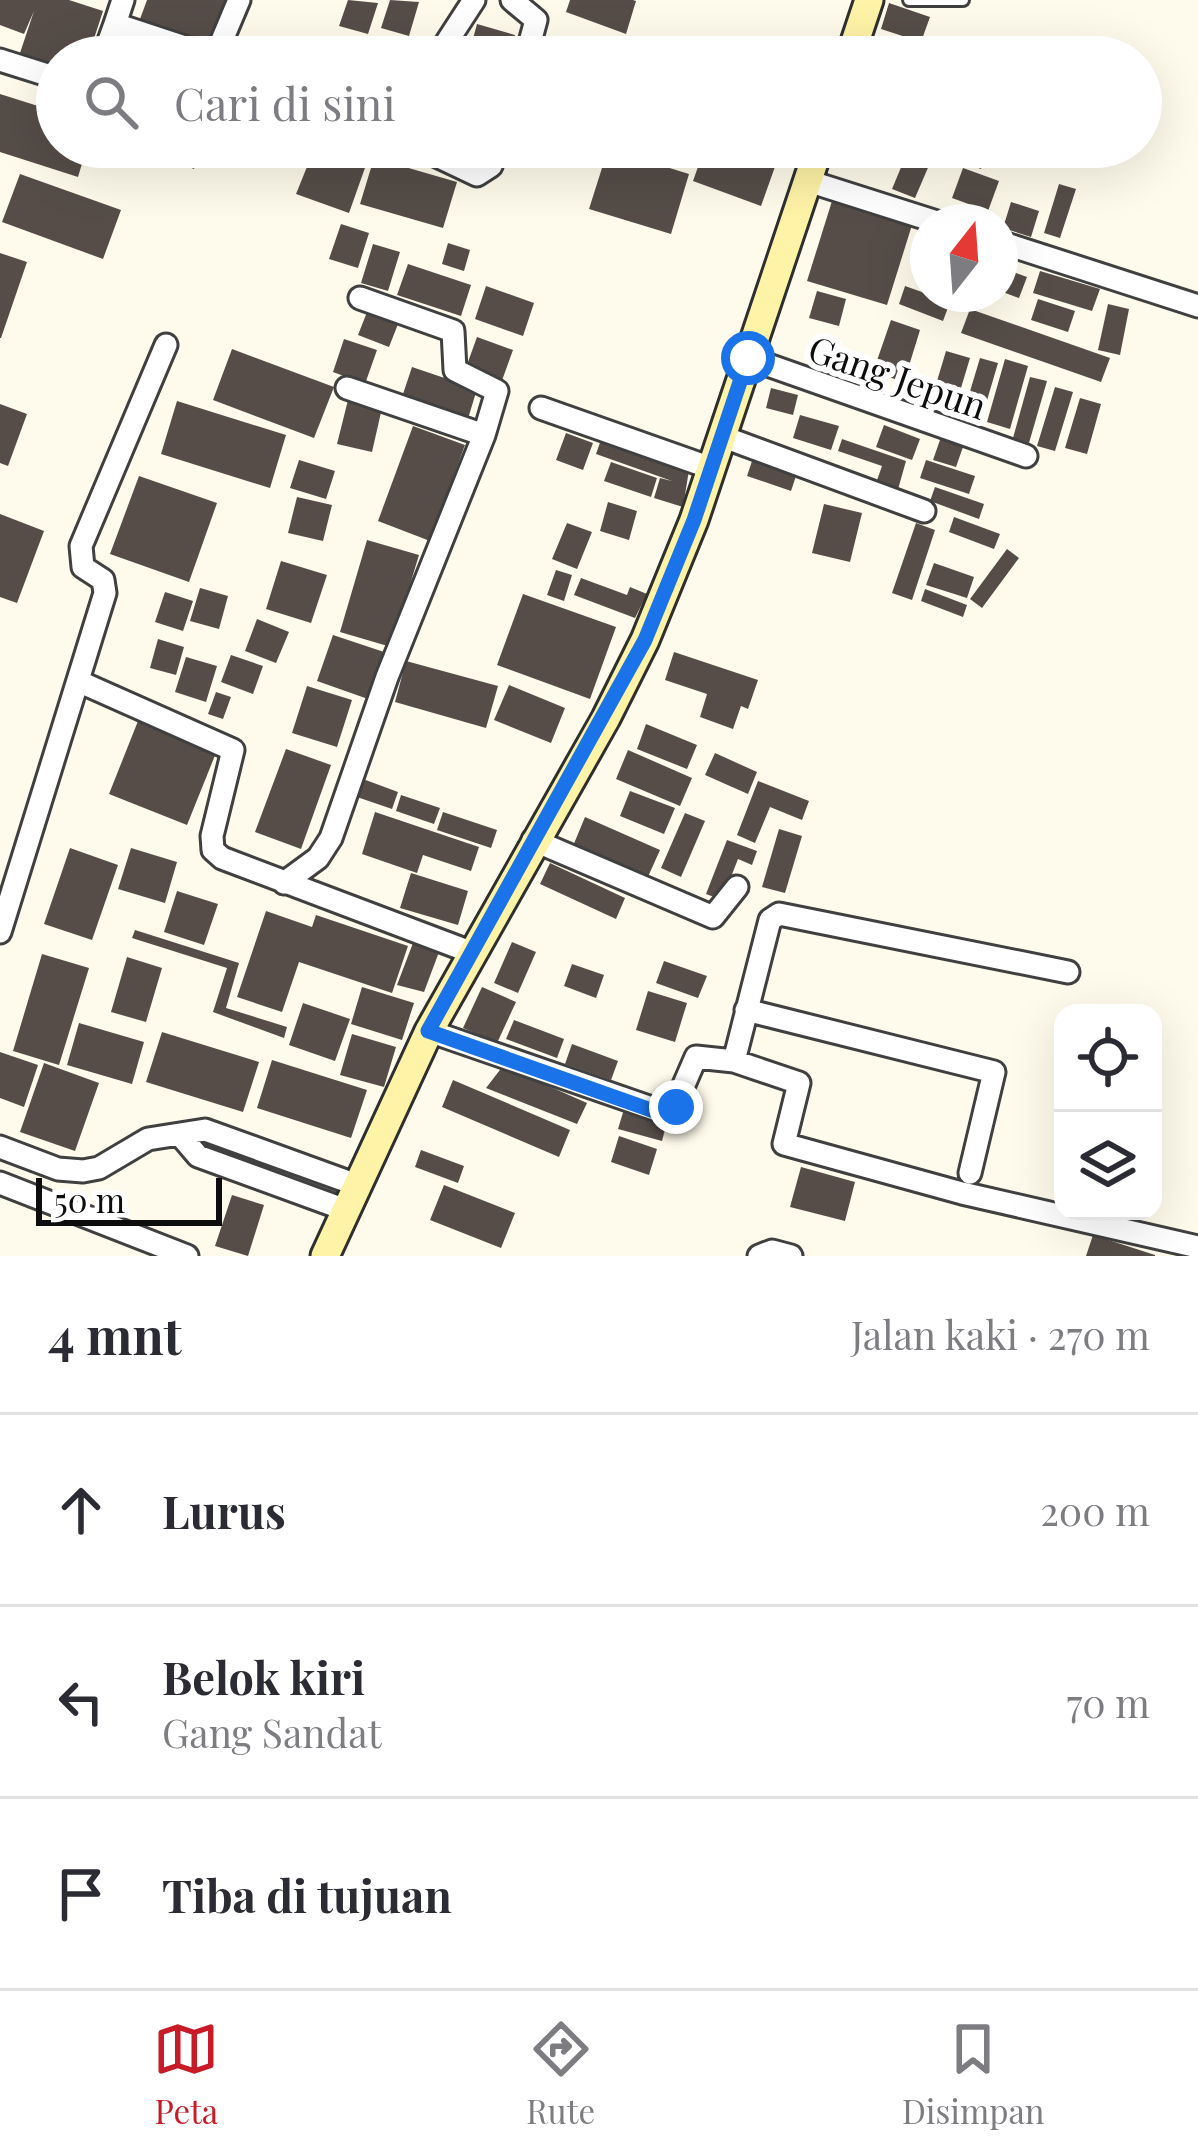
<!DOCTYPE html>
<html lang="id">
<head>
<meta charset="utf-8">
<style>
  body { margin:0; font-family:"Playfair Display",serif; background:#f7f7f7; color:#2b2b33 }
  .controls { position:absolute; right:36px; bottom:36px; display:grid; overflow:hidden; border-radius:24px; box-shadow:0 12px 48px #0002 }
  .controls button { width:108px; height:108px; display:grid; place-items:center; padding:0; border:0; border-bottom:3px solid #e1e1e2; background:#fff; color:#2b2b33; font:60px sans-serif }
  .compass { position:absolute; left:910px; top:204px; width:108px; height:108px; border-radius:50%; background:#fff; box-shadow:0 12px 48px #0002; rotate:17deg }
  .scale { position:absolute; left:36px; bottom:30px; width:186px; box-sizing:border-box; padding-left:12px; border:6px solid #0d0d0d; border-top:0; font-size:33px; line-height:42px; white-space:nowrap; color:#0d0d0d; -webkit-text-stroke:9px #fff; paint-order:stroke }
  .stop { position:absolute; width:36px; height:36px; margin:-27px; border:9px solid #1a73e8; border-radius:50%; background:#fff }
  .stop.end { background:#1a73e8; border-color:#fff; box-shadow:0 3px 12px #0008 }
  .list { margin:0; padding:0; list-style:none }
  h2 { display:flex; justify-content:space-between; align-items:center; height:156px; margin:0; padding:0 48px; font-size:51px }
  h2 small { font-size:39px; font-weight:400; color:#7c7c81 }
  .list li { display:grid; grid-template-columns:78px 1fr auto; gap:36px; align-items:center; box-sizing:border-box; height:192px; padding:0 48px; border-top:3px solid #e1e1e2 }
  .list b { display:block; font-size:45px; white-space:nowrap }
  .list p { margin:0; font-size:39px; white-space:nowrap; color:#7c7c81 }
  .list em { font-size:39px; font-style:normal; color:#7c7c81 }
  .icon { flex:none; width:66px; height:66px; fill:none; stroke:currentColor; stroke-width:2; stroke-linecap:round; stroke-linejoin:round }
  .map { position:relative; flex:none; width:1198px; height:1256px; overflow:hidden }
  .search { position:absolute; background:#fff; box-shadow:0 12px 48px #0002; left:36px; right:36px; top:36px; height:132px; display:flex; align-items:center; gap:30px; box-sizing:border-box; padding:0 42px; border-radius:66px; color:#7c7c81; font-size:45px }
  .sheet { height:732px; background:#fff }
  nav { display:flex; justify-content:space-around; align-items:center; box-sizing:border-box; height:168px; border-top:3px solid #e1e1e2; background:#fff; font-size:33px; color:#7c7c81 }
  nav a { display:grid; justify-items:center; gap:6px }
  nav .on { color:#c71b27 }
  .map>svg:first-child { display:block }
</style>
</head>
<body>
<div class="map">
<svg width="1198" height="1256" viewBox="0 0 1198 1256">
  <rect width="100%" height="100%" fill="#fffbec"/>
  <path fill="#564d48" d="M 0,0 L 69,0 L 103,11 L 88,57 L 57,57 L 57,65 L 20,53 L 34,11 L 24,34 L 0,25 Z
    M 147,0 L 226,0 L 210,44 L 140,19 Z
    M 348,0 L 378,3 L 368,34 L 339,26 Z
    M 390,0 L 419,2 L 409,36 L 381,28 Z
    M 570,0 L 633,0 L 636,1 L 626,34 L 566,12 Z
    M 889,3 L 930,17 L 921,42 L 881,29 Z
    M 477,24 L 515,35 L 509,57 L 468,57 Z
    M 0,94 L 57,112 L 57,147 L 87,147 L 78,177 L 0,152 Z
    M 141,147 L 203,147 L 194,169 Z
    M 315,147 L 366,165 L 349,213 L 296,194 Z
    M 705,147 L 782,147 L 761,206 L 693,181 Z
    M 943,147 L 985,157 L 981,169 L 940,153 Z
    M 1013,147 L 1069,147 L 1064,163 Z
    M 608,149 L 689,174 L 671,234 L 589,209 Z
    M 907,153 L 930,163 L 915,198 L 892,189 Z
    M 374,158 L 457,182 L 443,228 L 360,204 Z
    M 963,168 L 999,181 L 988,211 L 952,198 Z
    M 20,174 L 121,210 L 103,259 L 2,222 Z
    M 1059,184 L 1076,189 L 1060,238 L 1044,233 Z
    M 832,201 L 912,225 L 887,305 L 807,281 Z
    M 1011,202 L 1039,211 L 1031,237 L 1003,228 Z
    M 341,224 L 369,233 L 358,268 L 329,259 Z
    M 448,243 L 470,250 L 464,271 L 442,264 Z
    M 373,244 L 400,252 L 388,291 L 361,283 Z
    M 0,253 L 27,262 L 1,338 L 0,338 Z
    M 408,264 L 471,285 L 461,316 L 397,295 Z
    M 1000,267 L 1027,277 L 1019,298 L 1000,291 Z
    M 1040,271 L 1100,289 L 1092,311 L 1033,293 Z
    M 486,286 L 534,303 L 523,336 L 475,319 Z
    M 905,286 L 950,302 L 943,321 L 899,304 Z
    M 817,291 L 846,299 L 839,326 L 809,318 Z
    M 1038,299 L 1075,311 L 1068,332 L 1031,320 Z
    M 1108,304 L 1129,309 L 1120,355 L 1098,350 Z
    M 369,307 L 400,319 L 389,347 L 358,335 Z
    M 970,309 L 1110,358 L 1101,382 L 961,333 Z
    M 891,320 L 920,330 L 904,382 L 873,372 Z
    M 477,337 L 513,350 L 500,386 L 464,373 Z
    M 344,339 L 377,350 L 365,384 L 333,372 Z
    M 232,349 L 334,387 L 314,438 L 213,400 Z
    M 946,351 L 970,358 L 955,408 L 931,401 Z
    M 980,358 L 998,363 L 983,414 L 965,408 Z
    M 1005,359 L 1028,366 L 1010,429 L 987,422 Z
    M 412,367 L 477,389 L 467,422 L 401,400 Z
    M 1030,377 L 1047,381 L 1029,443 L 1013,438 Z
    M 1055,387 L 1073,392 L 1055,451 L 1037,446 Z
    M 771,388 L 798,395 L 793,415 L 766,408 Z
    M 1080,398 L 1101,404 L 1087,454 L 1065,448 Z
    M 348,400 L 382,408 L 372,452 L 337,444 Z
    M 177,401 L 286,435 L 270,488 L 161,454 Z
    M 0,404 L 27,414 L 8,466 L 0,463 Z
    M 800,415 L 839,426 L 831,450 L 793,438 Z
    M 884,425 L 920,439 L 912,460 L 876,447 Z
    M 413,426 L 465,445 L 430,541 L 378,521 Z
    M 566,433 L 593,443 L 583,470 L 556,460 Z
    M 603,434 L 690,464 L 683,507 L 654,498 L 660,478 L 672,481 L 596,454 Z
    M 941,437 L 964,444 L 956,467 L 933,460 Z
    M 842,439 L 906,461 L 897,493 L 875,486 L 882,466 L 838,451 Z
    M 753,458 L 797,473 L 791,491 L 747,476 Z
    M 299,460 L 335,471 L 326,499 L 290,488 Z
    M 926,460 L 975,476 L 969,494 L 920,478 Z
    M 611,462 L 657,478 L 651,497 L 604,481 Z
    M 139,476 L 217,503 L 189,582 L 110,554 Z
    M 935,487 L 984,504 L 979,519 L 930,501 Z
    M 297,497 L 332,505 L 323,541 L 288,533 Z
    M 608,502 L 637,511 L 629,540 L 600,531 Z
    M 824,504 L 862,513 L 850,562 L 812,553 Z
    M 0,514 L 44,531 L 17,603 L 0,597 Z
    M 954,517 L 1000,534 L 994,549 L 949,532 Z
    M 567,523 L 592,532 L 577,569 L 552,559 Z
    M 916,523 L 935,530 L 912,600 L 892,593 Z
    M 367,540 L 419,555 L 391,647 L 340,632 Z
    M 1007,549 L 1019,558 L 982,608 L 970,599 Z
    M 281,561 L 327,575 L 311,623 L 266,609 Z
    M 934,563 L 974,577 L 967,598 L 926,585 Z
    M 556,570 L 572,575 L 564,601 L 547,595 Z
    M 581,578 L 627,595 L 630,587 L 647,594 L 635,618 L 574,595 Z
    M 200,588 L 228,596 L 219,629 L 190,621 Z
    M 925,589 L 967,605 L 963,617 L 921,601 Z
    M 165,592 L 193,601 L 183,631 L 155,622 Z
    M 523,594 L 616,627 L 590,699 L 497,665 Z
    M 257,619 L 289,632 L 276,663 L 245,651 Z
    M 333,635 L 384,652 L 368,699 L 317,681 Z
    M 158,639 L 184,647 L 176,675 L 150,668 Z
    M 674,652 L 758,680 L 748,709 L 741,706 L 733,729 L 700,717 L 707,694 L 665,680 Z
    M 231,655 L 263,666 L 253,694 L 221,682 Z
    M 186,657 L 217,666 L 206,702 L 175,692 Z
    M 406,661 L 498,686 L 486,728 L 395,702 Z
    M 509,685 L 565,708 L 551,743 L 494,720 Z
    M 307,686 L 352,700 L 337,747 L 292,733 Z
    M 216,692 L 231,697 L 223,719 L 208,714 Z
    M 140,716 L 218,748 L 187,825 L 109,794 Z
    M 646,724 L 697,745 L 687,769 L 637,749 Z
    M 286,749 L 331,765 L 301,849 L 255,832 Z
    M 628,750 L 692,778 L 680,806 L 616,779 Z
    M 715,753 L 757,772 L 748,794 L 705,775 Z
    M 363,779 L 398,792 L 392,809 L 357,797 Z
    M 758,781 L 809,801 L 802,820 L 770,807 L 755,843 L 737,835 Z
    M 630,791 L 675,808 L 664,834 L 620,816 Z
    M 401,795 L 440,808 L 434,824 L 396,811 Z
    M 375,812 L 479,847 L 471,871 L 423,855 L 417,873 L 362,854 Z
    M 443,812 L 497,830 L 491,848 L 437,830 Z
    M 685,813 L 705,821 L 681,877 L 661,868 Z
    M 585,817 L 660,850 L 647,879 L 573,846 Z
    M 779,829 L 802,836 L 785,893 L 762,887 Z
    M 727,840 L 757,851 L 752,865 L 738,859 L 722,900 L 706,894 Z
    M 70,848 L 118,865 L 92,940 L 44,924 Z
    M 131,848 L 177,862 L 165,903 L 118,889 Z
    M 550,863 L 625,898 L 616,919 L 540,884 Z
    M 411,873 L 468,891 L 458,925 L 400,908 Z
    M 177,891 L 218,904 L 204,945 L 164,932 Z
    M 266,911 L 312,927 L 316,915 L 408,946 L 392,993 L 299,962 L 282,1012 L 237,997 Z
    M 135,930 L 239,963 L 226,1008 L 287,1027 L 284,1038 L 213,1012 L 227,968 L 132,938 Z
    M 512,942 L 536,952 L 518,993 L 494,983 Z
    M 413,943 L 439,952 L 424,992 L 397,985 Z
    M 42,954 L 89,968 L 59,1065 L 13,1051 Z
    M 127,957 L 162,968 L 146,1022 L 111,1012 Z
    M 664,961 L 707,976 L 698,998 L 656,983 Z
    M 572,964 L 604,975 L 596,998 L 564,986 Z
    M 362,987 L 414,1003 L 402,1040 L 351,1024 Z
    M 482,987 L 516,1002 L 497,1043 L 463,1028 Z
    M 648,991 L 687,1003 L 675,1042 L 636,1030 Z
    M 303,1003 L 350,1019 L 335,1061 L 289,1045 Z
    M 514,1020 L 564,1039 L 557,1058 L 506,1039 Z
    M 79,1023 L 144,1042 L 132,1084 L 67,1065 Z
    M 162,1032 L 259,1062 L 243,1112 L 146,1082 Z
    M 352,1034 L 396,1047 L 384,1087 L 340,1075 Z
    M 572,1044 L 618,1061 L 611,1080 L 565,1064 Z
    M 0,1052 L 38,1065 L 24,1107 L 0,1098 Z
    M 272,1060 L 367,1090 L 351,1138 L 257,1108 Z
    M 44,1063 L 99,1083 L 75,1151 L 20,1132 Z
    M 503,1066 L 587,1103 L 577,1124 L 486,1088 Z
    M 453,1080 L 570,1130 L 559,1157 L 442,1107 Z
    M 625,1106 L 668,1118 L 662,1141 L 618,1129 Z
    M 619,1136 L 657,1149 L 649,1175 L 611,1162 Z
    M 421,1150 L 464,1166 L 458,1183 L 415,1167 Z
    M 801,1167 L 855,1182 L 845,1221 L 790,1207 Z
    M 444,1185 L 515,1213 L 501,1248 L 430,1220 Z
    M 232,1195 L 264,1205 L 248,1256 L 215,1246 Z
    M 1093,1235 L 1155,1255 L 1155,1256 L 1086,1256 Z"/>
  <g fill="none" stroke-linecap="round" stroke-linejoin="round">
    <defs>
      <path id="lane" d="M 909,0 L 963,0"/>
      <path id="street" d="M 512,0 L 536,20 L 526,57
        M 115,24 L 123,0
        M 103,57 L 115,24 L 215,57
        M 215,57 L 239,0
        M 437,57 L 474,0
        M 0,60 L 57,78
        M 418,147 L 477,175 L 491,166 L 497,147
        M 808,181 L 937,222
        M 1000,242 L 1198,306
        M 360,298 L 453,331 L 455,370 L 497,391 L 484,435
        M 748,358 L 1026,456
        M 541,408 L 711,468
        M 721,436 L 924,511
        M 80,682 L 233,750 L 212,836 L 213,850 L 222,858 L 473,953
        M 533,840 L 713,917 L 737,887
        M 284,883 L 318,858 L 331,838 L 387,677 L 484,435 L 347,388
        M 0,932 L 105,593 L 103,580 L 83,567 L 81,546 L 166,345
        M 746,1010 L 994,1072 L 970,1173
        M 429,1031 L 663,1112 L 673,1110 L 696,1057 L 734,1061 L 799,1083 L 784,1144 L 962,1193 L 1198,1247
        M 734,1061 L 770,920 L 779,914 L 1068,972
        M 181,1136 L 198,1156 L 346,1210
        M 0,1147 L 58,1169 L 83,1171 L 99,1168 L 148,1139 L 205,1130 L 357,1185
        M 0,1183 L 187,1256
        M 759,1256 L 772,1251 L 791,1256"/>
      <path id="secondary" d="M 850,57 L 869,0
        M 325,1256 L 429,1031 L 606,718 L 645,640 L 694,520 L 819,147"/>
    </defs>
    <use href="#lane" stroke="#404040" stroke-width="16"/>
    <use href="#street" stroke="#404040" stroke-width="27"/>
    <use href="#secondary" stroke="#2f2f2f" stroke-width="33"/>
    <use href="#lane" stroke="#fff" stroke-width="10"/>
    <use href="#street" stroke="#fff" stroke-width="21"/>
    <use href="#secondary" stroke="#fff3a7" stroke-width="27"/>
  </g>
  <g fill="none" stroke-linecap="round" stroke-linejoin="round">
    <path stroke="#1a73e8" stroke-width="15" d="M 676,1107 L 670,1112 L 651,1110 L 428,1031 L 645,640 L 694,520 L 748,358"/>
  </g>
  <g text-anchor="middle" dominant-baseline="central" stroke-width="12" stroke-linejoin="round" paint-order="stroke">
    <g font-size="36" fill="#0d0d0d" stroke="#fff">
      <text transform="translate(898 376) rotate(19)">Gang Jepun</text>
    </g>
  </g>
</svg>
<div class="controls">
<button><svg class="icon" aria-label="locate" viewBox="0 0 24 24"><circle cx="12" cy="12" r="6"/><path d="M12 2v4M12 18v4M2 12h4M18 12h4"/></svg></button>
<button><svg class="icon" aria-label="layers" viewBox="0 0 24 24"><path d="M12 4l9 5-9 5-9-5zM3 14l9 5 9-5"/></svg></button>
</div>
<svg class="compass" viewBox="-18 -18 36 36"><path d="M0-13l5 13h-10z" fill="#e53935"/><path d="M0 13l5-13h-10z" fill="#7c7c81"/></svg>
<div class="scale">50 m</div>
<div class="stop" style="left:748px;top:358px"></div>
<div class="stop end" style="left:676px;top:1107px"></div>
<div class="search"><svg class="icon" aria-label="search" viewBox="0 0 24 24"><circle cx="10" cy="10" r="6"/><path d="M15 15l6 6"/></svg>Cari di sini</div>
</div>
<section class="sheet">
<h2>4 mnt<small>Jalan kaki · 270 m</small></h2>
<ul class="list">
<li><svg class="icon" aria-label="ahead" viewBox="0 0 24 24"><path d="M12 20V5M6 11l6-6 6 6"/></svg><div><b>Lurus</b></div><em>200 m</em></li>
<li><svg class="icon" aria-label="left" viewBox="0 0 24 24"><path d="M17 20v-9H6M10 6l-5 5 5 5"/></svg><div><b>Belok kiri</b><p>Gang Sandat</p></div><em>70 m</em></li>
<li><svg class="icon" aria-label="arrive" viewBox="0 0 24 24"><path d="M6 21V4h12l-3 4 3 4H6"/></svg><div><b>Tiba di tujuan</b></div></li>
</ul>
</section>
<nav>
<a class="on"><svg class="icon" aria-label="map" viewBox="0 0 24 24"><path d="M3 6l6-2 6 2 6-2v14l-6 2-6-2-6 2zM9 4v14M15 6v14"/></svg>Peta</a>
<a><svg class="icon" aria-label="directions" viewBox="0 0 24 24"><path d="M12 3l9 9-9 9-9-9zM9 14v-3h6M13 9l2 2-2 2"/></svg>Rute</a>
<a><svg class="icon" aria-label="saved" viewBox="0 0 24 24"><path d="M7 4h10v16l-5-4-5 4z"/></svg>Disimpan</a>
</nav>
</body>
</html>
